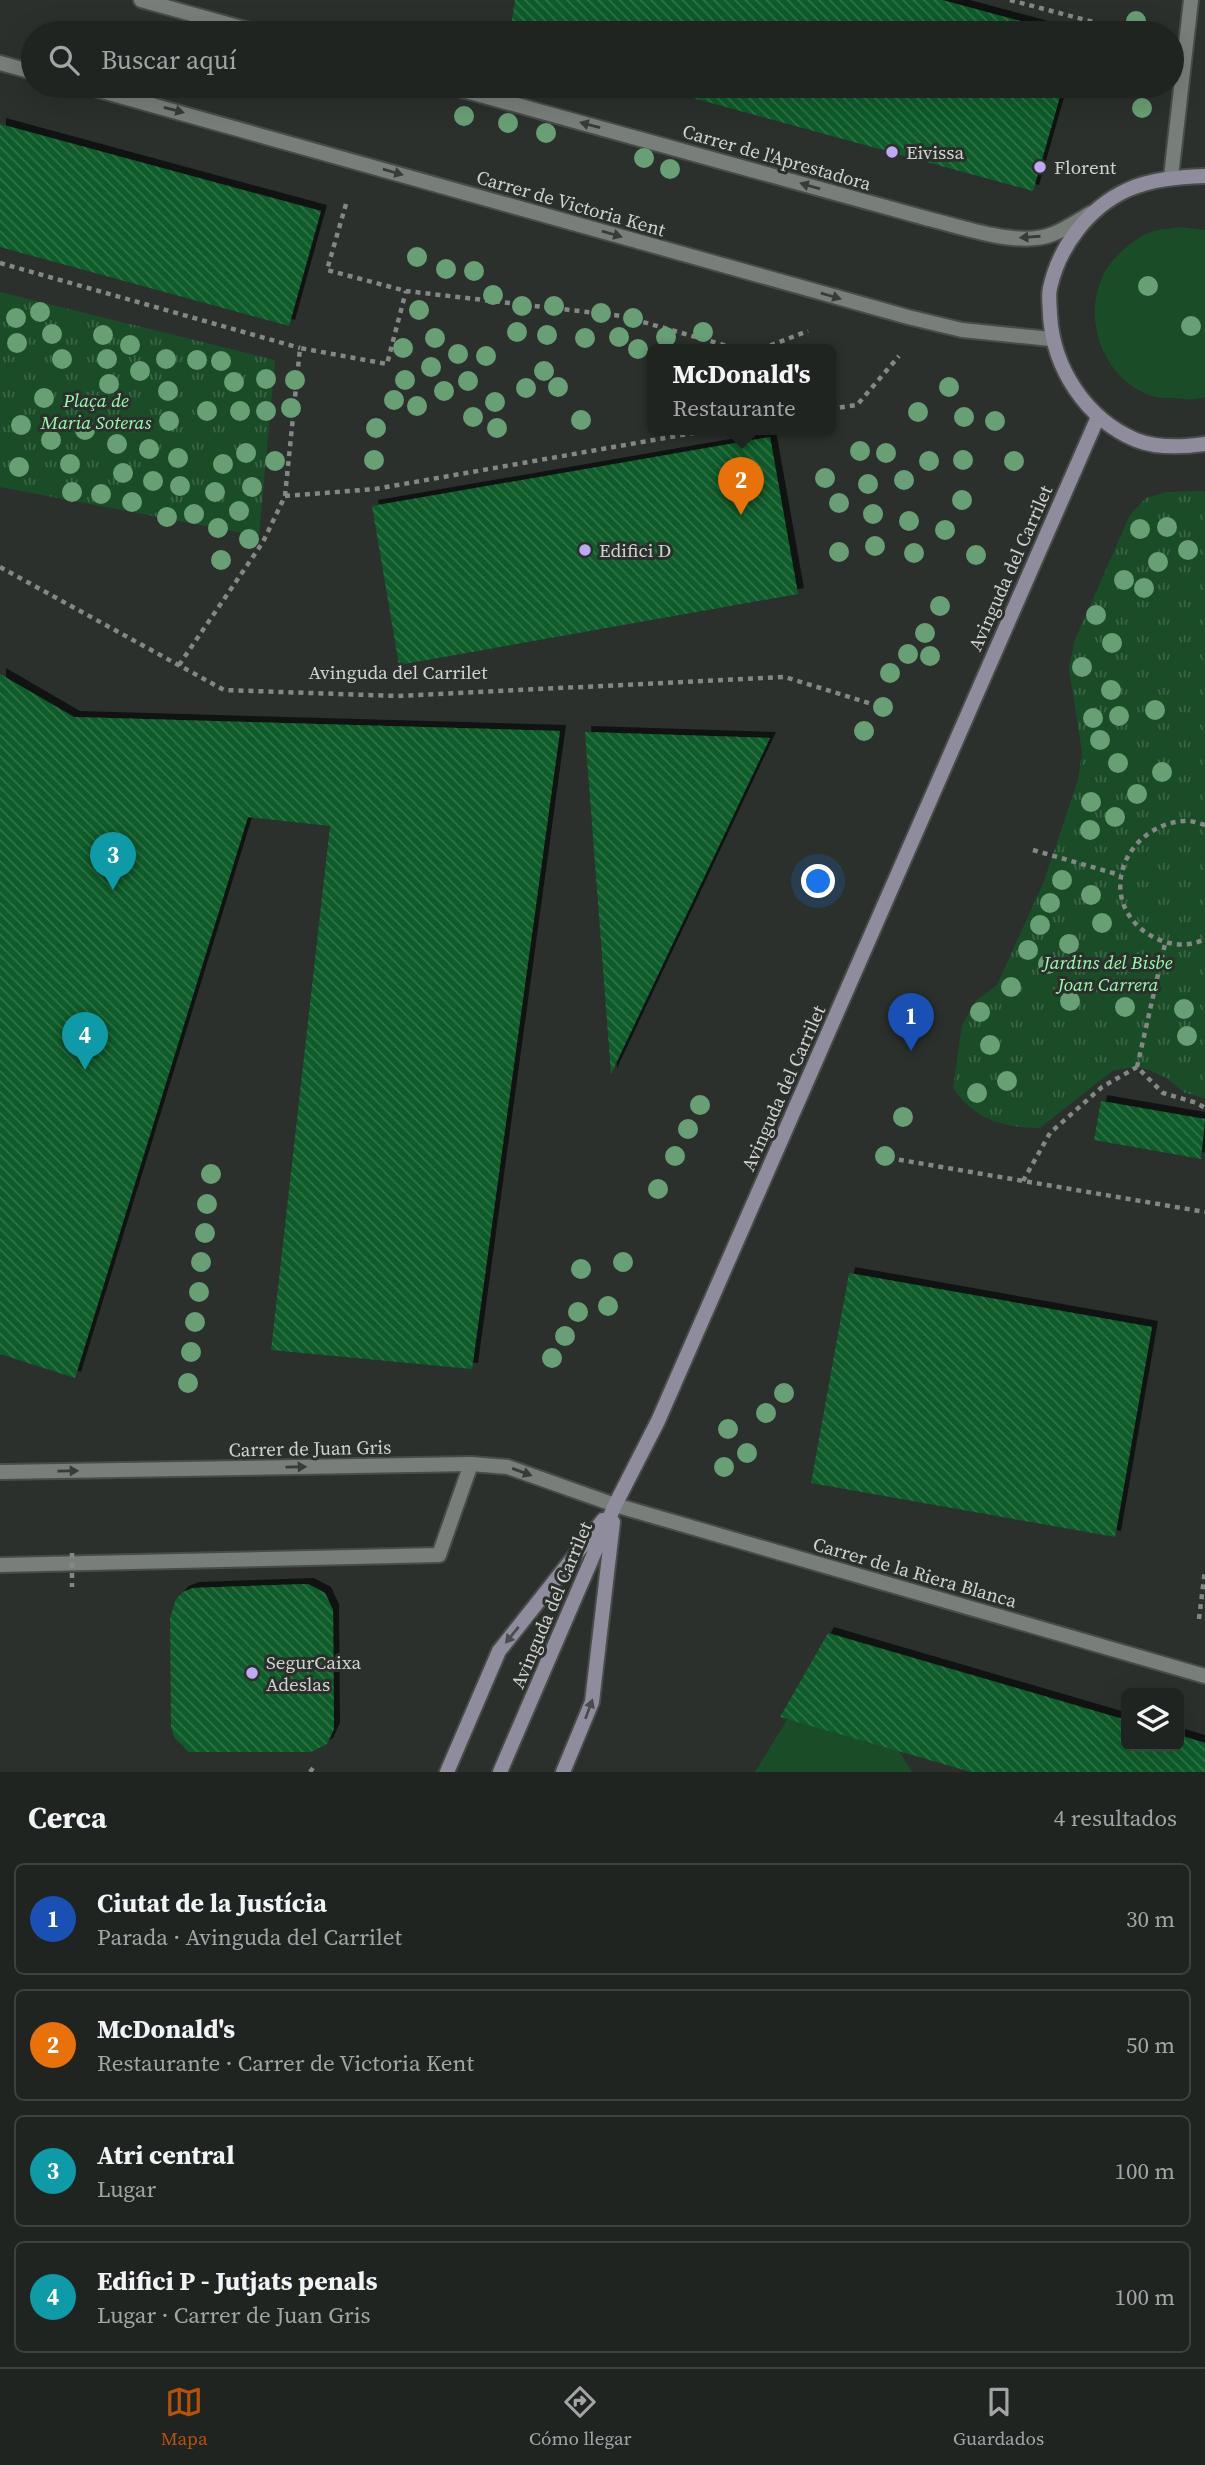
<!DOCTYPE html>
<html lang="es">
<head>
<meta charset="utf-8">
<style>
  body { margin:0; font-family:"Source Serif 4",serif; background:#282c2a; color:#f1f3f6 }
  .controls { position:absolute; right:21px; bottom:21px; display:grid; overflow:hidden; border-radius:10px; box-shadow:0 7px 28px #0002 }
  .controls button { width:63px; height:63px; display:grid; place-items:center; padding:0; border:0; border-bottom:2px solid #3d413f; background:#202421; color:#f1f3f6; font:35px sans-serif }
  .you { position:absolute; left:819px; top:882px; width:24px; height:24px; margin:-18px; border:5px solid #fff; border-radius:50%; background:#1a73e8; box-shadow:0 0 0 10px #1a73e833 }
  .badge { display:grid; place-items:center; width:46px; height:46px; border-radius:50%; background:#b45309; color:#fff; font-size:23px; font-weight:700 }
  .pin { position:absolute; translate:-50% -58px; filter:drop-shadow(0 2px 4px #0008) }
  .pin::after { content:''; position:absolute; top:37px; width:24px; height:21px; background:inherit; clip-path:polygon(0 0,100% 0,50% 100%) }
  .popup { position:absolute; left:647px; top:344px; width:189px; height:91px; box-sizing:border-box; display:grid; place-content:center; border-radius:10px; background:#202421; filter:drop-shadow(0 2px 5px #0005); font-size:23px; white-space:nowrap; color:#a2a4a5 }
  .popup b { font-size:26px; color:#f1f3f6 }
  .popup::after { content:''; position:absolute; left:50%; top:100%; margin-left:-14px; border:14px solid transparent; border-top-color:#202421 }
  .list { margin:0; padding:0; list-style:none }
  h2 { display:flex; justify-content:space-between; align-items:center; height:91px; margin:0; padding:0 28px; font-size:30px }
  h2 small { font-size:23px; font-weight:400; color:#a2a4a5 }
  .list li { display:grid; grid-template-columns:46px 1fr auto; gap:21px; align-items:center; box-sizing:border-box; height:112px; margin:0 14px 14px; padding:0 14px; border:2px solid #3d413f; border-radius:10px }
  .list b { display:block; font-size:26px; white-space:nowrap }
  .list p { margin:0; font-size:23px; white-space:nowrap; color:#a2a4a5 }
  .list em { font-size:23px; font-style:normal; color:#a2a4a5 }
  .icon { flex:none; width:38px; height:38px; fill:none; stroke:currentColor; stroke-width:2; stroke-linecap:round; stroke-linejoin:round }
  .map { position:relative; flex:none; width:1205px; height:1772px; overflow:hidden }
  .search { position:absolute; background:#202421; box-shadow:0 7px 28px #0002; left:21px; right:21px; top:21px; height:77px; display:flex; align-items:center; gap:18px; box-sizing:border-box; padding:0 24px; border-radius:38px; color:#a2a4a5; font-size:26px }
  .sheet { height:595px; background:#202421 }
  nav { display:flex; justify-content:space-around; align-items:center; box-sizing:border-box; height:98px; border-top:2px solid #3d413f; background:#202421; font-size:19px; color:#a2a4a5 }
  nav a { display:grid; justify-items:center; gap:4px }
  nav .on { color:#b45309 }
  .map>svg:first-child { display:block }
</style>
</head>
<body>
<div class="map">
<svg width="1205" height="1772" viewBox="0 0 1205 1772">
  <defs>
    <pattern id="grass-tufts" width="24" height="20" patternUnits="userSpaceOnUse" patternTransform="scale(1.75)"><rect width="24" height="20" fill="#1b4c28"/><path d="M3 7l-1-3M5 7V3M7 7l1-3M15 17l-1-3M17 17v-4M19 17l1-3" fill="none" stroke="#3b6546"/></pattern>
    <pattern id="building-back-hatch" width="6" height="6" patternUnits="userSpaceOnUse" patternTransform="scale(1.75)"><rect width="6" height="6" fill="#0e5b29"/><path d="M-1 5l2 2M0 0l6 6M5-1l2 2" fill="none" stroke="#307247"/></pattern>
    <filter id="shadow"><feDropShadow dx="6" dy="-6" stdDeviation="0" flood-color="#0009"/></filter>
  </defs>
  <rect width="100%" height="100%" fill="#2b302c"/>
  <path fill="url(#grass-tufts)" d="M 0,292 L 275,360 L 259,536 L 0,487 Z
    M 1202,491 L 1205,492 L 1205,1098 L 1185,1093 L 1167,1078 L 1149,1070 L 1137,1067 L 1122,1069 L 1112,1071 L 1040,1128 C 1002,1127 975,1120 953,1088 L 962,1025 L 976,1001 L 997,985 L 1044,881 L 1078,780 L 1082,752 L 1069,669 L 1074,642 L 1130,515 L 1146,498 L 1166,492 Z"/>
  <path fill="#1b4c28" d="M 1180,227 L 1205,230 L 1205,397 C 1194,401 1185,399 1173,398 C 1167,398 1158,398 1152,396 C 1103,380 1080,317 1105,272 C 1113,256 1132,241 1148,233 C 1157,229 1170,229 1180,227 Z
    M 788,1718 L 899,1751 L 912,1772 L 755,1772 Z"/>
  <path fill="url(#building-back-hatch)" filter="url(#shadow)" d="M 515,0 L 942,0 L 1065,33 L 510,33 Z
    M 649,86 L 1063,86 L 1033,191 Z
    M 0,124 L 321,211 L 289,326 L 0,247 Z
    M 770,437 L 798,594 L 399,665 L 372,506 Z
    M 0,674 L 74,717 L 560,731 L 472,1369 L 271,1350 L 330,826 L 248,817 L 75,1378 L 0,1354 Z
    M 585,732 L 770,738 L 611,1074 Z
    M 1101,1101 L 1205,1119 L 1201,1159 L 1094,1140 Z
    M 849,1273 L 1152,1327 L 1115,1537 L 811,1483 Z
    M 308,1584 L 325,1593 L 333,1610 L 334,1729 L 327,1744 L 311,1752 L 189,1752 L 174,1737 L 171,1727 L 170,1618 L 176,1599 L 183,1592 L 193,1588 Z
    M 828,1633 L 1126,1720 L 1126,1746 L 1179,1746 L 1179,1735 L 1205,1743 L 1205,1772 L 971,1772 L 780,1717 Z"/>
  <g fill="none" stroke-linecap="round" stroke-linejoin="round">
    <defs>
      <path id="lane" d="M 141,0 L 260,33
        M 448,86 L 929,219 C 963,227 1019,248 1053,234 C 1066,229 1079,220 1091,213
        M 0,1565 L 439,1555 L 471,1464"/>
      <path id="street" d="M 0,63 L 33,72
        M 84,86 L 908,317 L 962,330 L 1051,339
        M 1171,177 L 1191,0
        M 0,1472 L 471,1464 L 508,1467 L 615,1505 L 1205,1676"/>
      <path id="secondary" d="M 1205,176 C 1179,177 1151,179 1127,190 C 1088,208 1059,247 1050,288 C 1048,296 1050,306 1050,315 C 1053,368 1086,419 1136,440 C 1156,448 1184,447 1205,444
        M 447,1772 L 499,1651 L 603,1520
        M 500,1772 L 615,1505 L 658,1421 L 1098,417
        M 563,1772 L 592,1702 L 613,1522"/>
    </defs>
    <use href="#lane" stroke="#484c49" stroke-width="18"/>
    <use href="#street" stroke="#484c49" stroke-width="18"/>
    <use href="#secondary" stroke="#484c49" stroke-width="18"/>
    <path stroke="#848885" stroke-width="4.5" stroke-dasharray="5 5" stroke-linecap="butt" d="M 1010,0 L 1112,27
      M 229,93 L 235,86
      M 346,204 L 327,270 L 406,291 L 622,316 L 738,349
      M 0,263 L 300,348
      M 761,349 L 808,331
      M 830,409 L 857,405 L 899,356
      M 285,496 L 375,489 L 716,429
      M 0,567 L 224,690 L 397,696 L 785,677 L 872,704
      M 179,665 L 263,542 L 285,496 L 300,348 L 387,364 L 406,291
      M 1205,825 C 1198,823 1190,820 1184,821 C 1147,823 1115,857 1121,895 C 1127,931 1172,956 1205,939
      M 1033,850 L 1120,875
      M 1137,1067 L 1165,944
      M 889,1158 L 1205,1212
      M 1023,1181 L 1050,1133 L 1102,1087 L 1137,1067 L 1163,1093 L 1197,1103 L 1205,1108
      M 1199,1619 L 1205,1570
      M 310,1772 L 316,1764"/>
    <use href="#lane" stroke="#787e79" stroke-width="14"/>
    <use href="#street" stroke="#787e79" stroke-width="14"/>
    <use href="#secondary" stroke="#8f8d9d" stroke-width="14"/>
    <path stroke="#848885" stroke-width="4.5" stroke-dasharray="5 5" stroke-linecap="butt" d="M 72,1553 L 72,1587"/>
  </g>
  <g fill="#699f74">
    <circle cx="1136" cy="21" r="10"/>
    <circle cx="1142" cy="108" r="10"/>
    <circle cx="464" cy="116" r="10"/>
    <circle cx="508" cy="123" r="10"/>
    <circle cx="546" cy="133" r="10"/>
    <circle cx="644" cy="158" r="10"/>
    <circle cx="670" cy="169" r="10"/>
    <circle cx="417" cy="257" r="10"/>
    <circle cx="446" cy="269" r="10"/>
    <circle cx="474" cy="271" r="10"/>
    <circle cx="1148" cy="286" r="10"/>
    <circle cx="493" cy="295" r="10"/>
    <circle cx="522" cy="306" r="10"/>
    <circle cx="554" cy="306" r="10"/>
    <circle cx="419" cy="310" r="10"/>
    <circle cx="40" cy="312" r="10"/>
    <circle cx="601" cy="313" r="10"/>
    <circle cx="16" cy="318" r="10"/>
    <circle cx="633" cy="318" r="10"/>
    <circle cx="1191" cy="326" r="10"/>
    <circle cx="517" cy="332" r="10"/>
    <circle cx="703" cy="332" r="10"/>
    <circle cx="52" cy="334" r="10"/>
    <circle cx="103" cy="335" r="10"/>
    <circle cx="547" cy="335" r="10"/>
    <circle cx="619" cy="337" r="10"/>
    <circle cx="666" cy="337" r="10"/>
    <circle cx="435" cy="338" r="10"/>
    <circle cx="585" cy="338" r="10"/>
    <circle cx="17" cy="343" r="10"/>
    <circle cx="130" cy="345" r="10"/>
    <circle cx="403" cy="348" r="10"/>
    <circle cx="638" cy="349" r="10"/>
    <circle cx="458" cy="354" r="10"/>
    <circle cx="486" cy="356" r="10"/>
    <circle cx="62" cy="359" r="10"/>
    <circle cx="107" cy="359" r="10"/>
    <circle cx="166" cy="359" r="10"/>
    <circle cx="197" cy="360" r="10"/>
    <circle cx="221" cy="361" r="10"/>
    <circle cx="431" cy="367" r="10"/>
    <circle cx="140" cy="371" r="10"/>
    <circle cx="544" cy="371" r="10"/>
    <circle cx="266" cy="379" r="10"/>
    <circle cx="295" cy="380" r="10"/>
    <circle cx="405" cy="380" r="10"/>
    <circle cx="468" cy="381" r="10"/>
    <circle cx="234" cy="382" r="10"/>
    <circle cx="109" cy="384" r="10"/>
    <circle cx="558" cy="387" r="10"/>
    <circle cx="949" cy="387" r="10"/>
    <circle cx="526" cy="388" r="10"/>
    <circle cx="168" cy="391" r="10"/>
    <circle cx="444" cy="391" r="10"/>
    <circle cx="44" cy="398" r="10"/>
    <circle cx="394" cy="400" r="10"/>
    <circle cx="495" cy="402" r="10"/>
    <circle cx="417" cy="406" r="10"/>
    <circle cx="291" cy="408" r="10"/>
    <circle cx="207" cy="411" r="10"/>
    <circle cx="240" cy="411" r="10"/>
    <circle cx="266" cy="411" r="10"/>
    <circle cx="918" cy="412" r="10"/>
    <circle cx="473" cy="417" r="10"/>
    <circle cx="964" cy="417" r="10"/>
    <circle cx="581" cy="420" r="10"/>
    <circle cx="169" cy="421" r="10"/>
    <circle cx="995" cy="421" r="10"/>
    <circle cx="21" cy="425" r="10"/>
    <circle cx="376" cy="428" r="10"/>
    <circle cx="497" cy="428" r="10"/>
    <circle cx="85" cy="430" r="10"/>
    <circle cx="51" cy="440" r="10"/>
    <circle cx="117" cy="444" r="10"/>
    <circle cx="149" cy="449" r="10"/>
    <circle cx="860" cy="451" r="10"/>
    <circle cx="246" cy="453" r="10"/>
    <circle cx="886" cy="453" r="10"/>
    <circle cx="178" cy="458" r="10"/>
    <circle cx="374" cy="460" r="10"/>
    <circle cx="963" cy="460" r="10"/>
    <circle cx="275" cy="461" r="10"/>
    <circle cx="929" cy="461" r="10"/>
    <circle cx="1014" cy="461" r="10"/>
    <circle cx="70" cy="464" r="10"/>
    <circle cx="223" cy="464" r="10"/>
    <circle cx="19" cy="467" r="10"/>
    <circle cx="123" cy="473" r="10"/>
    <circle cx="825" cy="478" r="10"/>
    <circle cx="904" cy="480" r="10"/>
    <circle cx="153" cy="481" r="10"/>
    <circle cx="868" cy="484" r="10"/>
    <circle cx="180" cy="486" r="10"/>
    <circle cx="252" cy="487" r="10"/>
    <circle cx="72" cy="492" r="10"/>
    <circle cx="215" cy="492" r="10"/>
    <circle cx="101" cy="494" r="10"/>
    <circle cx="962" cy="500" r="10"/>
    <circle cx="132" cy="502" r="10"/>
    <circle cx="839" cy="503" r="10"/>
    <circle cx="239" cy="511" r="10"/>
    <circle cx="194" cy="514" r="10"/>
    <circle cx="873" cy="514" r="10"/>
    <circle cx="167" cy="517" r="10"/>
    <circle cx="909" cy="521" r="10"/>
    <circle cx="1167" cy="527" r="10"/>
    <circle cx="218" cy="528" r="10"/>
    <circle cx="1140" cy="529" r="10"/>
    <circle cx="945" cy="530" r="10"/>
    <circle cx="249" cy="539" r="10"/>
    <circle cx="875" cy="546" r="10"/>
    <circle cx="1188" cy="550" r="10"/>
    <circle cx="839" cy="552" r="10"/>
    <circle cx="914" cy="553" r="10"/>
    <circle cx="976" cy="555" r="10"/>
    <circle cx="221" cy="560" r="10"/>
    <circle cx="1158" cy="562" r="10"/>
    <circle cx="1124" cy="580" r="10"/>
    <circle cx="1144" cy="588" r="10"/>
    <circle cx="940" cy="606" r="10"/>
    <circle cx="1096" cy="615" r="10"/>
    <circle cx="925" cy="633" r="10"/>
    <circle cx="1112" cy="643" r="10"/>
    <circle cx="908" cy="654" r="10"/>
    <circle cx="930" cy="656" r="10"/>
    <circle cx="1082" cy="667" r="10"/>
    <circle cx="890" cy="673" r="10"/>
    <circle cx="1111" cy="690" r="10"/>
    <circle cx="883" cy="707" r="10"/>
    <circle cx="1155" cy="710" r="10"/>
    <circle cx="1119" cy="716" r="10"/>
    <circle cx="1093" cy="718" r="10"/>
    <circle cx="864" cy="731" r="10"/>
    <circle cx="1100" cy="740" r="10"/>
    <circle cx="1118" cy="763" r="10"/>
    <circle cx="1162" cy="772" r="10"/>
    <circle cx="1137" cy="794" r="10"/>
    <circle cx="1091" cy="802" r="10"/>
    <circle cx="1115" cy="817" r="10"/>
    <circle cx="1090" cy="830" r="10"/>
    <circle cx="1062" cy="880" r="10"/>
    <circle cx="1091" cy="895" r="10"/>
    <circle cx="1050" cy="903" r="10"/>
    <circle cx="1102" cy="923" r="10"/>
    <circle cx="1040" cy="925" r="10"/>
    <circle cx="1069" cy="944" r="10"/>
    <circle cx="1028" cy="950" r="10"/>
    <circle cx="1048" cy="964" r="10"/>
    <circle cx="1011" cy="987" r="10"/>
    <circle cx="1070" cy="1001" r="10"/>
    <circle cx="1125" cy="1007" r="10"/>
    <circle cx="1184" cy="1009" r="10"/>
    <circle cx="980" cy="1012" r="10"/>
    <circle cx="1187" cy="1036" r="10"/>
    <circle cx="990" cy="1045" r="10"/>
    <circle cx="1007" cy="1081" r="10"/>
    <circle cx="977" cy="1093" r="10"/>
    <circle cx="700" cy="1105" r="10"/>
    <circle cx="903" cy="1117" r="10"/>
    <circle cx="688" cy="1129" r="10"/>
    <circle cx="675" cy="1156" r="10"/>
    <circle cx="885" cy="1156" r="10"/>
    <circle cx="211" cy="1174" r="10"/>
    <circle cx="658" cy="1189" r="10"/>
    <circle cx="207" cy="1204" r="10"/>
    <circle cx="205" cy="1233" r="10"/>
    <circle cx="201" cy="1262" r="10"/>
    <circle cx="623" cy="1262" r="10"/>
    <circle cx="581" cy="1269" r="10"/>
    <circle cx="199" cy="1292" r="10"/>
    <circle cx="608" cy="1306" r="10"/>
    <circle cx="578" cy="1312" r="10"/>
    <circle cx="195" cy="1322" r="10"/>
    <circle cx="565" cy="1336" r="10"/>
    <circle cx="191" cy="1352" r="10"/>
    <circle cx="552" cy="1358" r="10"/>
    <circle cx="188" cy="1383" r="10"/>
    <circle cx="784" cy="1393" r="10"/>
    <circle cx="766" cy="1413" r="10"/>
    <circle cx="728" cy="1429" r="10"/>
    <circle cx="747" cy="1453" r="10"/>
    <circle cx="724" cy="1467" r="10"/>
  </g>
  <defs><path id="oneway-solid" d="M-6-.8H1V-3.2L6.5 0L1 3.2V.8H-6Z" transform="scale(1.75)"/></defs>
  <g fill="#373c38">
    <use href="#oneway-solid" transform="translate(174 110) rotate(15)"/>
    <use href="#oneway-solid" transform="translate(590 125) rotate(-165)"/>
    <use href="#oneway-solid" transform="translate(393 172) rotate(16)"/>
    <use href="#oneway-solid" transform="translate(810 186) rotate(-164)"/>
    <use href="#oneway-solid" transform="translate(612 234) rotate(16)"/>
    <use href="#oneway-solid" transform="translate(1030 237) rotate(176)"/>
    <use href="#oneway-solid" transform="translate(831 296) rotate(16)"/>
    <use href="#oneway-solid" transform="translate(296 1467) rotate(-1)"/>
    <use href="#oneway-solid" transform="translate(68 1471) rotate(-1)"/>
    <use href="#oneway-solid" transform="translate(522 1472) rotate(20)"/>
  </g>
  <g fill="#494c4e">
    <use href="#oneway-solid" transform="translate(512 1635) rotate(129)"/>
    <use href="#oneway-solid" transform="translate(589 1709) rotate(-70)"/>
  </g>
  <g fill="#bfa9f4" stroke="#2b302c" stroke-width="2.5">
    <circle cx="892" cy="152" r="7"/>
    <circle cx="1040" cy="167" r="7"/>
    <circle cx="585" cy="550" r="7"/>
    <circle cx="252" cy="1673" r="7"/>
  </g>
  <g text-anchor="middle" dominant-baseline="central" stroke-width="6" stroke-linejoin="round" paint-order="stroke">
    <g font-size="19" fill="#cfd2d0" stroke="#2b302c" text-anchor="start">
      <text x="906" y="152">Eivissa</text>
      <text x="1054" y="167">Florent</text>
      <text x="599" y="550">Edifici D</text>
      <text x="266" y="1662">SegurCaixa<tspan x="266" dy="22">Adeslas</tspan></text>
    </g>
    <g font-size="19" fill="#cfd2d0" stroke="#2b302c">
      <text transform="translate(777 157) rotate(16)">Carrer de l'Aprestadora</text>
      <text transform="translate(571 203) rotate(16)">Carrer de Victoria Kent</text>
      <text transform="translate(1010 568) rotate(-66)">Avinguda del Carrilet</text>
      <text x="398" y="672">Avinguda del Carrilet</text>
      <text transform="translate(783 1088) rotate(-66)">Avinguda del Carrilet</text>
      <text transform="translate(310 1448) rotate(-1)">Carrer de Juan Gris</text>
      <text transform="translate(915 1572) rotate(16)">Carrer de la Riera Blanca</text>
      <text transform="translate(551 1605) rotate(-67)">Avinguda del Carrilet</text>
    </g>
    <g font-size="19" font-style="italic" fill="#9bfaaf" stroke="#2b302c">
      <text x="96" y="400">Plaça de<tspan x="96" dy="22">Maria Soteras</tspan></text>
      <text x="1108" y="962">Jardins del Bisbe<tspan x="1108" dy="22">Joan Carrera</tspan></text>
    </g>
  </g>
</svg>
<div class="controls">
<button><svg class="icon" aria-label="layers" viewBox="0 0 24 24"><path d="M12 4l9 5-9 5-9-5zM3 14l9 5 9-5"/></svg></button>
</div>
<div class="you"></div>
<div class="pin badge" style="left:911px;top:1051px;background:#1a4fb4">1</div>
<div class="pin badge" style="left:741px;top:515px;background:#e8710a">2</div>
<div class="popup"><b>McDonald's</b>Restaurante</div>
<div class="pin badge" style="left:113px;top:890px;background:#0f9aa8">3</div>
<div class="pin badge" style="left:85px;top:1070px;background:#0f9aa8">4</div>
<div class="search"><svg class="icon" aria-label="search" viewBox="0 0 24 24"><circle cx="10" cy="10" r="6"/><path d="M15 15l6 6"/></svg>Buscar aquí</div>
</div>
<section class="sheet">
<h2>Cerca<small>4 resultados</small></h2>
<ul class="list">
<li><span class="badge" style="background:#1a4fb4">1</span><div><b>Ciutat de la Justícia</b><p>Parada · Avinguda del Carrilet</p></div><em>30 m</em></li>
<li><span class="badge" style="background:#e8710a">2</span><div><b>McDonald's</b><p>Restaurante · Carrer de Victoria Kent</p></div><em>50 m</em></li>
<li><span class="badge" style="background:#0f9aa8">3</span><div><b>Atri central</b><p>Lugar</p></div><em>100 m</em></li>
<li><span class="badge" style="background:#0f9aa8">4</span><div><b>Edifici P - Jutjats penals</b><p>Lugar · Carrer de Juan Gris</p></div><em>100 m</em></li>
</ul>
</section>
<nav>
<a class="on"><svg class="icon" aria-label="map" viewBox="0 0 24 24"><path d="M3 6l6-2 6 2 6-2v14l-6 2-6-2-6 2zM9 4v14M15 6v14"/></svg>Mapa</a>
<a><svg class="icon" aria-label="directions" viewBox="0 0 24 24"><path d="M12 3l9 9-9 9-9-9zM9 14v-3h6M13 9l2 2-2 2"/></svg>Cómo llegar</a>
<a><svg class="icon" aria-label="saved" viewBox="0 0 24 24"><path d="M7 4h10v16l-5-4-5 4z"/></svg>Guardados</a>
</nav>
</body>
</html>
